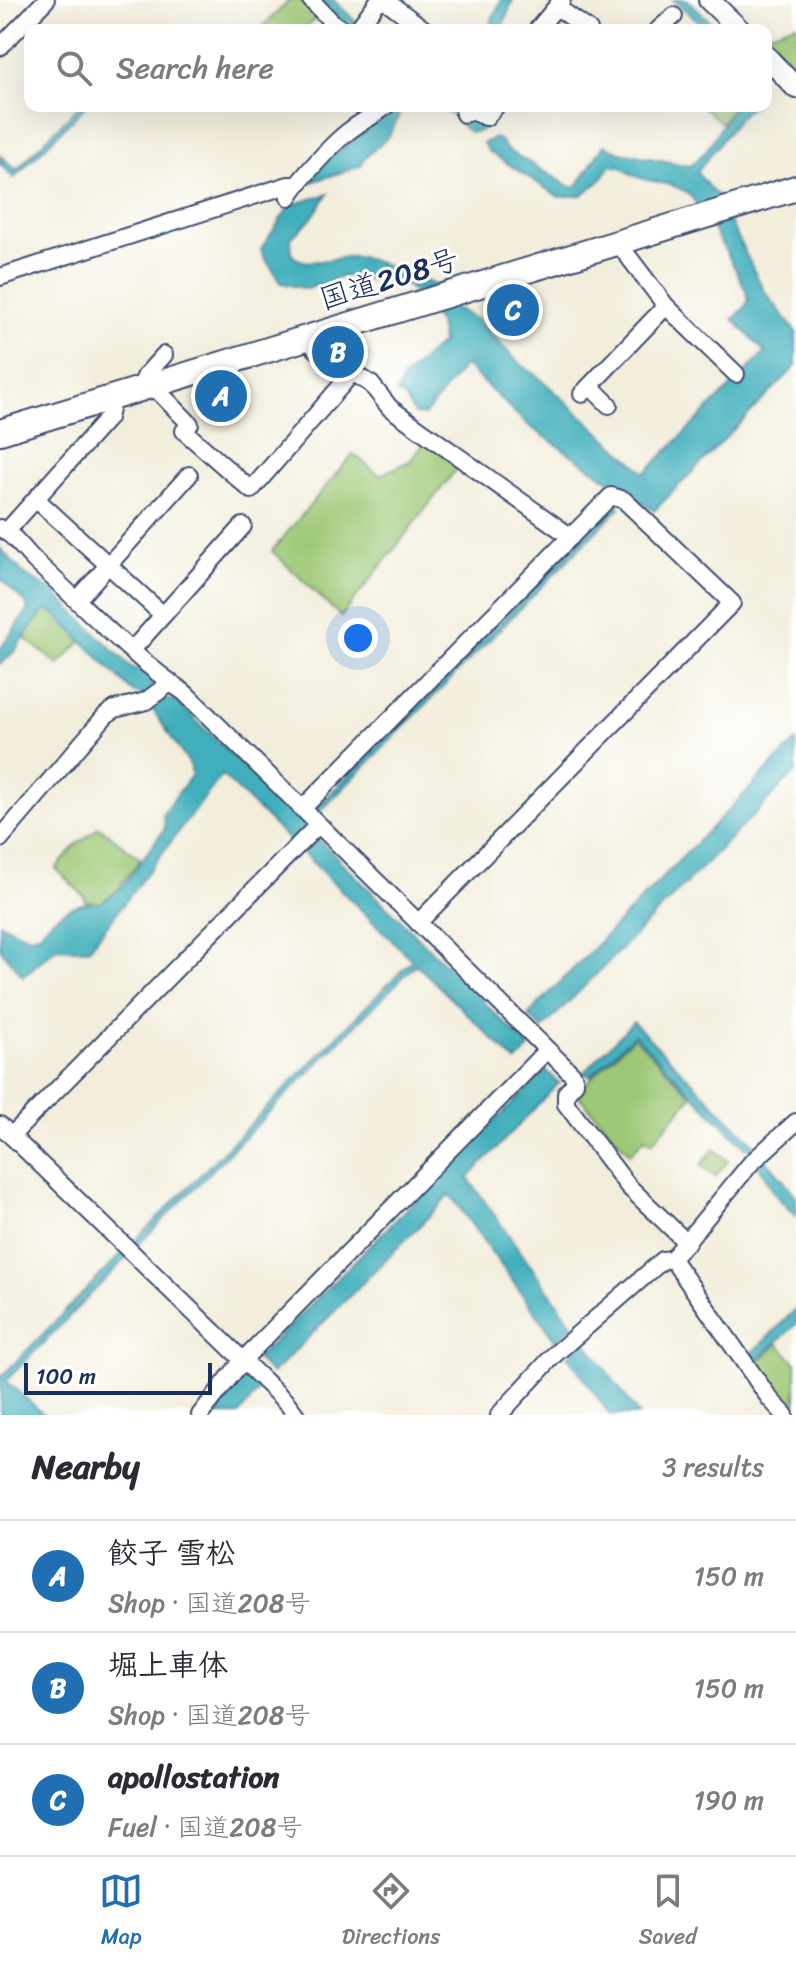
<!DOCTYPE html>
<html lang="en">
<head>
<meta charset="utf-8">
<style>
  body { margin:0; font-family:Sriracha,"Klee One",sans-serif; background:#f2f2f3; color:#2b2b33 }
  .scale { position:absolute; left:24px; bottom:20px; width:188px; box-sizing:border-box; padding-left:8px; border:4px solid #1b2f5e; border-top:0; font-size:22px; line-height:28px; white-space:nowrap; color:#1b2f5e; -webkit-text-stroke:6px #fff; paint-order:stroke }
  .you { position:absolute; left:358px; top:638px; width:28px; height:28px; margin:-20px; border:6px solid #fff; border-radius:50%; background:#1a73e8; box-shadow:0 0 0 12px #1a73e833 }
  .badge { display:grid; place-items:center; width:52px; height:52px; border-radius:50%; background:#1f6fb2; color:#fff; font-size:26px; font-weight:700 }
  .pin { position:absolute; translate:-50% -50%; border:4px solid #fff; box-shadow:0 2px 8px #0006 }
  .list { margin:0; padding:0; list-style:none }
  h2 { display:flex; justify-content:space-between; align-items:center; height:104px; margin:0; padding:0 32px; font-size:34px }
  h2 small { font-size:26px; font-weight:400; color:#7c7c81 }
  .list li { display:grid; grid-template-columns:52px 1fr auto; gap:24px; align-items:center; box-sizing:border-box; height:112px; padding:0 32px; border-top:2px solid #e1e1e2 }
  .list b { display:block; font-size:30px; white-space:nowrap }
  .list p { margin:0; font-size:26px; white-space:nowrap; color:#7c7c81 }
  .list em { font-size:26px; font-style:normal; color:#7c7c81 }
  .icon { flex:none; width:44px; height:44px; fill:none; stroke:currentColor; stroke-width:2; stroke-linecap:round; stroke-linejoin:round }
  .map { position:relative; flex:none; width:796px; height:1415px; overflow:hidden }
  .search { position:absolute; background:#fff; box-shadow:0 8px 32px #0002; left:24px; right:24px; top:24px; height:88px; display:flex; align-items:center; gap:20px; box-sizing:border-box; padding:0 28px; border-radius:16px; color:#7c7c81; font-size:30px }
  .sheet { height:440px; background:#fff }
  nav { display:flex; justify-content:space-around; align-items:center; box-sizing:border-box; height:112px; border-top:2px solid #e1e1e2; background:#fff; font-size:22px; color:#7c7c81 }
  nav a { display:grid; justify-items:center; gap:4px }
  nav .on { color:#1f6fb2 }
  .map>svg:first-child { display:block }
</style>
</head>
<body>
<div class="map">
<svg width="796" height="1415" viewBox="0 0 796 1415">
  <rect width="100%" height="100%" fill="#fff"/>
  <filter id="ink" filterUnits="userSpaceOnUse"><feTurbulence type="fractalNoise" baseFrequency=".0125" numOctaves="2"/><feDisplacementMap in="SourceGraphic" scale="16" xChannelSelector="R" yChannelSelector="G"/><feConvolveMatrix kernelMatrix="1 2 1 2 8 2 1 2 1" color-interpolation-filters="sRGB"/></filter>
  <filter id="wash" filterUnits="userSpaceOnUse"><feTurbulence type="fractalNoise" baseFrequency=".006" numOctaves="4" result="noise"/><feDisplacementMap in="SourceGraphic" scale="32" xChannelSelector="R" yChannelSelector="G"/><feGaussianBlur stdDeviation="1.8" result="paint"/><feColorMatrix in="noise" values="0 0 0 0 0 0 0 0 0 0 0 0 0 0 0 0 0 1.4 0 .05"/><feComposite in="paint" operator="in"/></filter>
  <g filter="url(#wash)">
    <rect width="100%" height="100%" fill="#f3eedc"/>
    <path fill="#9dc874" stroke="#5c7c69" stroke-width="2" d="M 290,0 L 302,0 L 317,17 L 304,30 L 259,30 Z
      M 796,24 L 796,68 L 766,37 L 766,34 Z
      M 701,106 L 733,106 L 722,123 Z
      M 427,440 L 462,462 L 341,617 L 272,551 L 353,454 L 380,475 L 410,461 Z
      M 47,610 L 54,613 L 83,640 L 58,665 L 26,639 L 26,632 Z
      M 99,827 L 141,859 L 121,884 L 122,887 L 101,903 L 85,901 L 84,896 L 56,869 L 74,847 Z
      M 634,1037 L 692,1096 L 652,1143 L 645,1138 L 630,1154 L 576,1093 Z
      M 714,1149 L 728,1161 L 715,1177 L 701,1165 Z
      M 778,1344 L 796,1363 L 796,1414 L 758,1362 Z"/>
    <path fill="#3fafbb" stroke="#2d6f8c" stroke-width="2" d="M 319,0 L 334,0 L 357,23 L 352,30 Z
      M 501,0 L 513,0 L 501,30 L 487,30 Z
      M 673,0 L 688,0 L 719,30 L 709,30 Z
      M 79,106 L 86,106 L 14,178 L 0,164 L 0,155 L 16,170 Z
      M 428,106 L 461,106 L 485,124 L 480,127 L 482,130 C 465,136 464,127 454,117 C 448,111 436,109 428,106 Z
      M 734,106 L 753,106 L 743,113 L 697,172 L 711,190 L 725,201 L 730,222 L 763,289 L 796,332 L 796,366 L 654,511 L 529,426 L 467,367 L 463,367 L 425,415 L 414,414 L 405,398 L 397,393 L 402,379 L 442,342 L 439,323 L 431,313 L 453,306 L 456,311 L 460,310 L 477,320 L 517,361 L 542,380 L 645,473 L 765,352 L 733,319 C 738,314 747,308 748,300 C 749,288 698,201 687,193 C 666,177 639,187 619,164 L 611,164 L 601,180 L 582,195 L 559,197 L 488,151 L 483,143 L 494,138 L 500,140 L 506,149 L 571,187 L 576,187 L 604,145 L 620,152 L 690,166 L 706,151 Z
      M 392,107 L 399,116 L 389,136 L 365,158 L 361,166 L 312,182 C 324,156 347,147 368,129 C 377,121 381,114 392,107 Z
      M 328,194 L 311,219 L 291,238 L 292,255 C 307,270 337,255 357,257 C 377,259 419,279 440,287 L 415,293 L 406,285 L 345,276 L 307,289 L 281,283 C 275,269 265,264 261,249 L 290,205 Z
      M 616,504 L 620,507 L 320,812 L 316,808 Z
      M 0,548 L 25,575 L 50,589 L 132,668 L 144,670 L 155,680 L 149,690 L 158,699 L 175,700 L 305,826 L 290,841 L 222,775 L 89,949 L 55,949 L 23,976 L 0,949 L 0,923 L 27,936 L 40,934 C 53,914 78,900 101,903 L 122,887 L 165,828 L 163,813 L 191,776 L 191,767 L 143,695 L 133,692 L 54,613 L 47,610 C 25,626 24,648 0,664 L 0,649 L 27,611 L 27,604 L 0,578 Z
      M 796,741 L 796,772 L 542,1029 L 528,1015 Z
      M 317,838 L 530,1048 L 516,1062 L 416,964 L 136,1247 L 132,1244 L 412,960 L 303,853 Z
      M 633,1022 L 754,1144 L 753,1150 L 747,1149 L 634,1035 L 591,1076 L 583,1073 Z
      M 546,1070 L 559,1083 L 468,1178 L 573,1325 L 556,1341 L 450,1195 L 272,1374 L 256,1359 Z
      M 766,1159 L 796,1196 L 796,1216 L 776,1196 L 759,1166 Z
      M 122,1253 L 127,1257 L 6,1381 L 45,1415 L 1,1415 L 0,1375 L 2,1376 Z
      M 796,1309 L 796,1324 L 754,1364 L 749,1356 Z
      M 585,1341 L 639,1415 L 610,1415 L 568,1356 Z
      M 244,1374 L 260,1388 L 239,1415 L 213,1415 Z"/>
    <g fill="none" stroke-linecap="round" stroke-linejoin="round">
      <path stroke="#3fafbb" stroke-width="4" d="M 396,115 L 406,106
        M 608,164 L 627,168
        M 756,1363 L 770,1385"/>
    </g>
  </g>
  <g filter="url(#ink)">
    <g fill="none" stroke-linecap="round" stroke-linejoin="round">
      <defs>
        <path id="minor" d="M 311,0 L 334,24 L 343,30
          M 385,0 L 425,30
          M 557,7 L 589,30
          M 357,30 L 379,0
          M 537,30 L 562,0
          M 658,30 L 674,16
          M 0,47 L 46,0
          M 464,114 L 471,111 L 486,117 L 496,106
          M 289,197 C 298,181 333,143 349,131 C 360,122 374,116 386,106
          M 618,243 L 666,306 L 736,374
          M 0,277 L 288,185 L 296,185
          M 308,337 L 316,349 L 371,384 L 390,408 L 571,537
          M 158,383 L 159,392 L 190,424 L 184,431 L 251,490 L 353,372
          M 590,386 L 609,405
          M 140,388 L 146,375 L 164,355
          M 582,394 L 666,306
          M 36,499 L 163,615
          M 0,528 C 15,535 24,551 36,562 C 84,606 131,656 185,693 L 573,1075 L 575,1083 L 566,1093 L 566,1104 L 628,1186 L 687,1243
          M 7,531 L 108,418 L 113,397
          M 77,600 L 189,475
          M 132,650 L 243,526
          M 302,809 L 611,496 L 624,500 L 732,603 L 418,923
          M 0,839 L 106,715 L 115,709 L 146,701 L 170,683
          M 0,1125 L 287,1403 L 296,1415
          M 11,1136 L 318,825
          M 672,1259 L 770,1399 L 785,1415
          M 200,1415 L 243,1360 L 547,1050
          M 499,1415 L 554,1355 L 663,1260 L 672,1259 L 751,1163 L 796,1122"/>
        <path id="major" d="M 709,0 L 740,30
          M 766,56 L 796,88"/>
        <path id="highway" d="M 0,432 L 796,188"/>
      </defs>
      <use href="#minor" stroke="#3b4c71" stroke-width="20"/>
      <use href="#major" stroke="#3b4c71" stroke-width="24"/>
      <use href="#highway" stroke="#3b4c71" stroke-width="28"/>
      <use href="#minor" stroke="#fff" stroke-width="16"/>
      <use href="#major" stroke="#fff" stroke-width="20"/>
      <use href="#highway" stroke="#fff" stroke-width="24"/>
    </g>
  </g>
  <g text-anchor="middle" dominant-baseline="central" stroke-width="6" stroke-linejoin="round" paint-order="stroke">
    <g font-size="30" fill="#1b2f5e" stroke="#fff">
      <text transform="translate(389 279) rotate(-17)">国道208号</text>
    </g>
  </g>
</svg>
<div class="scale">100 m</div>
<div class="you"></div>
<div class="pin badge" style="left:221px;top:396px">A</div>
<div class="pin badge" style="left:338px;top:352px">B</div>
<div class="pin badge" style="left:513px;top:310px">C</div>
<div class="search"><svg class="icon" aria-label="search" viewBox="0 0 24 24"><circle cx="10" cy="10" r="6"/><path d="M15 15l6 6"/></svg>Search here</div>
</div>
<section class="sheet">
<h2>Nearby<small>3 results</small></h2>
<ul class="list">
<li><span class="badge">A</span><div><b>餃子 雪松</b><p>Shop · 国道208号</p></div><em>150 m</em></li>
<li><span class="badge">B</span><div><b>堀上車体</b><p>Shop · 国道208号</p></div><em>150 m</em></li>
<li><span class="badge">C</span><div><b>apollostation</b><p>Fuel · 国道208号</p></div><em>190 m</em></li>
</ul>
</section>
<nav>
<a class="on"><svg class="icon" aria-label="map" viewBox="0 0 24 24"><path d="M3 6l6-2 6 2 6-2v14l-6 2-6-2-6 2zM9 4v14M15 6v14"/></svg>Map</a>
<a><svg class="icon" aria-label="directions" viewBox="0 0 24 24"><path d="M12 3l9 9-9 9-9-9zM9 14v-3h6M13 9l2 2-2 2"/></svg>Directions</a>
<a><svg class="icon" aria-label="saved" viewBox="0 0 24 24"><path d="M7 4h10v16l-5-4-5 4z"/></svg>Saved</a>
</nav>
</body>
</html>
